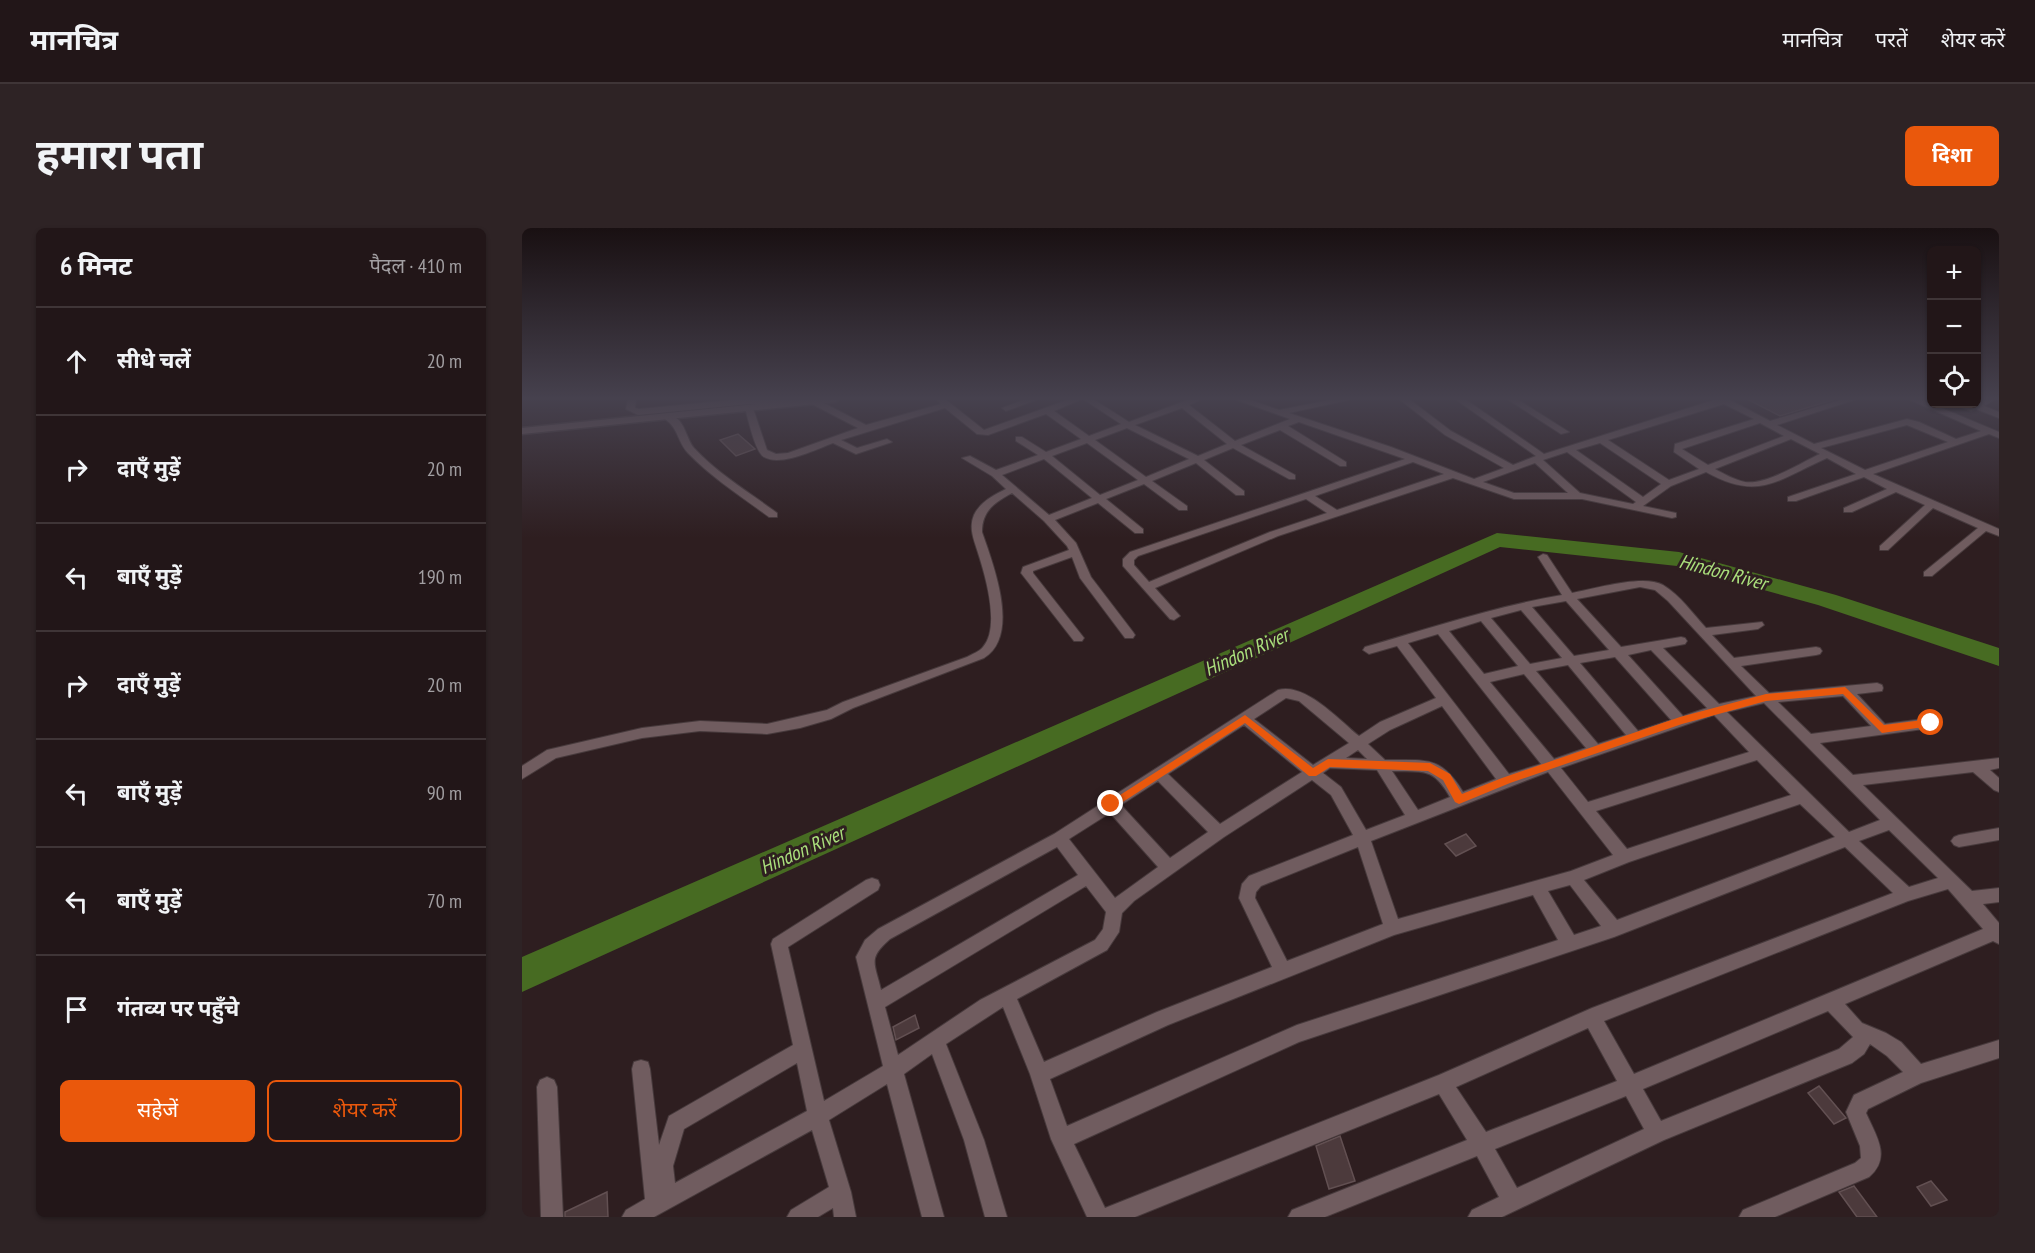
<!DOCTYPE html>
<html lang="hi">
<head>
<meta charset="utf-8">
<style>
  body { margin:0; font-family:"PT Sans Narrow","Noto Sans Devanagari",sans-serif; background:#2e2325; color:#f1f3f6 }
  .controls { position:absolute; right:18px; top:18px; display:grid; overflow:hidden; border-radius:9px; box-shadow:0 2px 4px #0004 }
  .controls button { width:54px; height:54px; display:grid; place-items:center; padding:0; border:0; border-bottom:2px solid #3f3537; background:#221618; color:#f1f3f6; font:30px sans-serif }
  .stop { position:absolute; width:18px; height:18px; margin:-14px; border:4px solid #ea580c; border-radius:50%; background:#fff }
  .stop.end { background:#ea580c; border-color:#fff; box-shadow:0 2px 6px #0008 }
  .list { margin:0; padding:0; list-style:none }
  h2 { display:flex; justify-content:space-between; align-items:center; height:78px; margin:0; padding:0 24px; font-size:26px }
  h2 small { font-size:20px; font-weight:400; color:#a29fa2 }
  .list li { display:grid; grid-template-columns:39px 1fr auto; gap:18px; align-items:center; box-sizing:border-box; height:108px; padding:0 24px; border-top:2px solid #3f3537 }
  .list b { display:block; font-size:22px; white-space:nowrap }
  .list em { font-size:20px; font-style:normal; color:#a29fa2 }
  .actions { display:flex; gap:12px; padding:18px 24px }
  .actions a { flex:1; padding:14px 0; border:2px solid #ea580c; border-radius:9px; text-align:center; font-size:21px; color:#ea580c }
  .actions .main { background:#ea580c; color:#fff }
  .icon { flex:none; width:33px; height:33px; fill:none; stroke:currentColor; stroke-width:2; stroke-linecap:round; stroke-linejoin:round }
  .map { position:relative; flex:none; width:1477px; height:989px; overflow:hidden; border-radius:9px }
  header { display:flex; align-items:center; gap:36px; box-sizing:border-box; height:84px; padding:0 30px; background:#221618; border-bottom:2px solid #3f3537 }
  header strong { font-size:28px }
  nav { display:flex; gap:33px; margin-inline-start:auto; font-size:21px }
  .intro { display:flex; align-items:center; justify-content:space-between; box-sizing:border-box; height:144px; padding:0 36px }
  h1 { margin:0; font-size:42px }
  .button { padding:15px 27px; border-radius:9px; background:#ea580c; color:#fff; font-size:21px; font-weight:700 }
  main { display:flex; gap:36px; padding:0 36px }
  aside { flex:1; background:#221618; border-radius:9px; box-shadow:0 2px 4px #0004 }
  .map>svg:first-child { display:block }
</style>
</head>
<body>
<header>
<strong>मानचित्र</strong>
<nav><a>मानचित्र</a><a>परतें</a><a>शेयर करें</a></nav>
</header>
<div class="intro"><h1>हमारा पता</h1><a class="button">दिशा</a></div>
<main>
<aside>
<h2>6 मिनट<small>पैदल · 410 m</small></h2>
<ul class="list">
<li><svg class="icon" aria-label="ahead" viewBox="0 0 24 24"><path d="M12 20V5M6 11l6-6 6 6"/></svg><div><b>सीधे चलें</b></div><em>20 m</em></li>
<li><svg class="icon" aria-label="right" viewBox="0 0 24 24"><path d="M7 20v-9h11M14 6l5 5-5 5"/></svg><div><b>दाएँ मुड़ें</b></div><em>20 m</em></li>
<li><svg class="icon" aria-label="left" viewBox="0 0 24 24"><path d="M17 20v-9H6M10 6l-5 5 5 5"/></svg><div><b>बाएँ मुड़ें</b></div><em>190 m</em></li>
<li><svg class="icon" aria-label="right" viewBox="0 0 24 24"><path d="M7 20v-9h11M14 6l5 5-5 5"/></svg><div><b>दाएँ मुड़ें</b></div><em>20 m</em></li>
<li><svg class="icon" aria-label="left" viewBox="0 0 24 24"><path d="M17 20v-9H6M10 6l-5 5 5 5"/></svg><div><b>बाएँ मुड़ें</b></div><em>90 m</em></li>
<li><svg class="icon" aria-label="left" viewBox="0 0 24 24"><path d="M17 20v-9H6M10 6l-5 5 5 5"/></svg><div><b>बाएँ मुड़ें</b></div><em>70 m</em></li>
<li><svg class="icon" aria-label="arrive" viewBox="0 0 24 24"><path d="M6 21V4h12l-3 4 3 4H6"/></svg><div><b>गंतव्य पर पहुँचे</b></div></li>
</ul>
<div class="actions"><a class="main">सहेजें</a><a>शेयर करें</a></div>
</aside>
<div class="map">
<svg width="1477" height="989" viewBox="0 0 1477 989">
  <rect width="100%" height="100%" fill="#2e1e20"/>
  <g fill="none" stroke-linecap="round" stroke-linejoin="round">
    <path fill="#476b22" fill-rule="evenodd" d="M 975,305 L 1157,324 L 1314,367 L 1477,420 L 1477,438 L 1296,377 L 1155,338 L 978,319 L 0,764 L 0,729 Z"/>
  </g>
  <path fill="#4c3a3c" stroke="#625052" stroke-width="1.5" d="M 1225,171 L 1311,171 L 1311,172 L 1258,188 Z
    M 216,206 L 233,221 L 214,228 L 198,212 Z
    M 944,606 L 954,618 L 934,628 L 923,616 Z
    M 393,787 L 397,800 L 374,812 L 371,799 Z
    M 1297,858 L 1324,890 L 1312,896 L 1286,865 Z
    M 818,908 L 833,953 L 807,961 L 794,918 Z
    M 1409,953 L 1425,972 L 1409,978 L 1395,959 Z
    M 1332,958 L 1355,989 L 1335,989 L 1317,964 Z
    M 85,964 L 86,989 L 43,989 L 43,984 Z"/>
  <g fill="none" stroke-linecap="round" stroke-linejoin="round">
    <defs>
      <path id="minor" d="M 106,171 L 114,171 L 113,180 L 117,181 L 220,171 L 273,172 L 277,175 L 273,178 L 227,176 L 116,187 L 104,181 Z
        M 288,171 L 294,171 L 344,197 L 419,176 L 414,171 L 423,171 L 462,202 L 548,171 L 560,171 L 532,183 L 567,208 L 599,196 L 561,171 L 571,171 L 607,194 L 668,171 L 680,171 L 667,177 L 713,213 L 768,191 L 712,171 L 725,171 L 757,182 L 813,171 L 831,171 L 767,185 L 869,219 L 952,251 L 982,240 L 923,207 L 877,171 L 887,171 L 929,203 L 991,237 L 1014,228 L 933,171 L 943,171 L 1022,226 L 1195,171 L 1206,171 L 1248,193 L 1322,171 L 1335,171 L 1255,197 L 1292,216 L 1385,191 L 1397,194 L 1434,211 L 1459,203 L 1386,171 L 1398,171 L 1477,204 L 1477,210 L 1467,206 L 1351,246 L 1477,301 L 1477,308 L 1464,303 L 1410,348 L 1402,348 L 1402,344 L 1456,300 L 1411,280 L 1366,322 L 1358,322 L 1358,318 L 1403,277 L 1374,264 L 1330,284 L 1322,284 L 1322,280 L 1365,261 L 1342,249 L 1274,273 L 1266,273 L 1266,269 L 1334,246 L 1305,230 C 1257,251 1237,274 1184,244 L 1149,258 L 1121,278 L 1154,285 L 1154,289 L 1150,290 L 1060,271 L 992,271 L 931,250 L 756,308 L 633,360 L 658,388 L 652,392 L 648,391 L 601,338 L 601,331 L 608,324 L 883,231 L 777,194 L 766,198 L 824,234 L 824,238 L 818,238 L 758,202 L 719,217 L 773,247 L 773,251 L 767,251 L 711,220 L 682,232 L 722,263 L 722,267 L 714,267 L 674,235 L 630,253 L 665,278 L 665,282 L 657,282 L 622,256 L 584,271 L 621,301 L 621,305 L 613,305 L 576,275 L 533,292 L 554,315 L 569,349 L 611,404 L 613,407 L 611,410 L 603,410 L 558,350 L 550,329 L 511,343 L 511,345 L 562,410 L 560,413 L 552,413 L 499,345 L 501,339 L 547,322 L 545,318 L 522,293 L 490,265 C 472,275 460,283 460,304 C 471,336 499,407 462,430 L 331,480 L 309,491 L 278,500 L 245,506 L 178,503 L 120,510 L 34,530 L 0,551 L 0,538 L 25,522 L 120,500 L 178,493 L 245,496 L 305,482 L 321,474 L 445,429 C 450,426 457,424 461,419 C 478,400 464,350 457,328 C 453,314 446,301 452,287 C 458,274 472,267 484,261 L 470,248 L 440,230 L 448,228 L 474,242 L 516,227 L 494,213 L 494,209 L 500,209 L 524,224 L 559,211 L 524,186 L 466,207 L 455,206 L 423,180 L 319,212 L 335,220 L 365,211 L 370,214 L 334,226 L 311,215 C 295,221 259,239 242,229 C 233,224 226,190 223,180 L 224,178 L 231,180 L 245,222 L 254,226 L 266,225 L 336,200 L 288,175 ZM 1202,176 L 1232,191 L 1153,216 L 1152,224 L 1177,241 L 1147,252 L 1086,212 ZM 660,180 L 705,216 L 676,228 L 613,197 ZM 1238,195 L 1262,208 L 1186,237 L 1160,221 ZM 1385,197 L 1426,214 L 1343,242 L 1299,220 ZM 605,200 L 667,231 L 624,249 L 573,212 ZM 1269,211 L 1298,226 C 1278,235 1245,257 1223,254 C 1213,252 1202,246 1193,241 ZM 565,215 L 616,252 L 578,267 L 530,228 ZM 1078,215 L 1139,256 L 1121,269 L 1054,222 ZM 1045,224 L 1114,274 L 1111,276 L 1058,265 L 1021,232 ZM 522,231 L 570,270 L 527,287 L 480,247 ZM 891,234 L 922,246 L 815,282 L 793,268 ZM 1013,235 L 1046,265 L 992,265 L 961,254 ZM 784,271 L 805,285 L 748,304 L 627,354 L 612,337 L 612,332 L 616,328 Z
        M 504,171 L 517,171 L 484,183 L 480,180 Z
        M 985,171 L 995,171 L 1047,204 L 1039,206 Z
        M 1463,171 L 1474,171 L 1462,178 L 1477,184 L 1477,190 L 1454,181 L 1449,183 L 1432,176 L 1448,177 Z
        M 143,187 C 162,185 163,209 172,220 C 196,246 227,264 255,285 L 255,289 L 247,289 C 220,269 190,250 166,225 C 155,213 157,201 143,191 Z
        M 1021,326 L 1025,327 L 1050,365 C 1073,361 1121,346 1141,357 C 1158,367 1171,386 1184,400 L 1240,394 L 1242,397 L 1236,401 L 1190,407 L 1212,430 L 1294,419 L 1298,420 L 1300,423 L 1298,426 L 1294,427 L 1219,438 L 1247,465 L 1355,455 L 1360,457 L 1361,460 L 1360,463 L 1335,466 L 1363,496 L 1409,490 L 1414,492 L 1416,495 L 1414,498 L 1409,500 L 1298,515 L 1331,547 L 1477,530 L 1477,540 L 1468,542 L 1477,550 L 1477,564 L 1472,562 L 1451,544 L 1341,557 L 1450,663 L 1477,660 L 1477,674 L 1461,676 L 1477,695 L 1477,716 L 1471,713 L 1323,776 L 1340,795 L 1364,805 L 1379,814 L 1399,836 L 1477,812 L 1477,830 L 1399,855 L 1346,881 L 1344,885 C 1354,908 1370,929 1347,949 L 1253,989 L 1217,989 L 1221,982 L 1333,935 L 1339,930 L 1338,918 L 1324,884 L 1332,867 L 1381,844 L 1365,828 L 1348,816 L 1342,826 L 1330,835 L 1142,912 L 980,989 L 946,989 L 950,982 L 977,969 L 955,928 L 803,989 L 766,989 L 770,982 L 945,912 L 917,866 L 613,989 L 565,989 L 529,911 L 508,846 L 481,779 L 424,816 L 462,912 L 485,989 L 463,989 L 442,912 L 410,826 L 382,846 L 422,989 L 400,989 L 365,856 L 307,892 L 329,964 L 334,989 L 312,989 L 311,980 L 296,989 L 265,989 L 269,982 L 307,959 L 290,902 L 132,989 L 100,989 L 104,982 L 123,971 L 110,841 L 112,834 L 119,832 L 126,834 L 128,841 L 137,917 L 147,888 L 271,817 L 249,716 L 251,711 L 344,652 L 350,650 L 356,652 L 358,657 L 356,662 L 266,719 L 302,873 L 361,838 L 334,729 L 343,712 L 356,701 L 532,606 L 756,462 C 783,454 817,492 837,508 L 858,494 L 914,470 L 875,418 L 847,426 L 841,422 L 843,419 C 908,400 971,379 1040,367 L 1016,329 ZM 1118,359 L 1133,362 L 1146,373 L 1234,468 L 1197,476 L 1141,420 L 1163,416 L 1165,413 L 1163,410 L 1159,409 L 1099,419 L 1055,371 ZM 1044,373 L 1087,422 L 1052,428 L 1010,379 ZM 999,382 L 1040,430 L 1008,436 L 969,390 ZM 959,393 L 996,438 L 962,446 L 927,403 ZM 916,406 L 1019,536 L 987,546 L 886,415 ZM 1129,422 L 1185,480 L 1161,488 L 1106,427 ZM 1093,429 L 1149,492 L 1116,503 L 1058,435 ZM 1046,437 L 1104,507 L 1076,516 L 1014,443 ZM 1002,446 L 1064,520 L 1032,531 L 968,454 ZM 1321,468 L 1349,498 L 1289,506 L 1256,474 ZM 764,470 L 777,473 L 827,515 L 791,537 L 732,491 ZM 1242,475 L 1358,592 L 1327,604 L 1205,484 ZM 920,478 L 974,551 L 941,564 C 918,526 903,533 863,532 L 846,516 L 868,502 ZM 1192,487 L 1227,524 L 1066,574 L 1039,540 ZM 722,497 L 780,544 L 698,596 L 646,546 ZM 836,522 L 845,531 L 824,530 ZM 1235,532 L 1269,567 L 1105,621 L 1074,583 ZM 808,540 L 855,542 L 883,587 L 844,602 L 819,559 L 801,545 ZM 870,543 C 902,544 911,539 928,569 L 896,582 ZM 1026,544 L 1091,627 L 1049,643 L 876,691 L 849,613 ZM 790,552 L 809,567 L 831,607 L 727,648 L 720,656 L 717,670 L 750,739 L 635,784 L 522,834 L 495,771 L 585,722 L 597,704 L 600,685 L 612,673 L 702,609 ZM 636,553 L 686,604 L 648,630 L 599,577 ZM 1278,576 L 1313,609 L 1095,692 L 1062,652 L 1107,634 ZM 588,585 L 636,639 L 593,670 L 547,611 ZM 1367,602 L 1416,650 L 1387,659 L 1337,613 ZM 535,619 L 556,647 L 359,762 C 353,735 345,731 368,711 ZM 836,619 L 861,696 L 765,733 L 733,670 L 734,664 L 739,658 ZM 1323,619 L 1371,665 L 1070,780 L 917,847 L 583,980 L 552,916 L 777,814 L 1092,709 ZM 1048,657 L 1079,698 L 1052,707 L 1026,663 ZM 564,658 L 584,684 L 581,701 L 573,712 L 458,772 L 376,827 L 363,779 ZM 1426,661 L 1461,701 L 1112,846 L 1082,793 L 1386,673 ZM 1011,667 L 1036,712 L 775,797 L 545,898 L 528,851 L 646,797 L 872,707 ZM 1306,783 L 1331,809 L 1317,821 L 1139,893 L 1121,861 ZM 1066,800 L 1095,853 L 964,904 L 934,859 ZM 275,835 L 285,883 L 153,955 L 151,938 L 162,901 ZM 1104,868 L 1122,901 L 995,960 L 973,921 Z
        M 1477,600 L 1477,612 L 1437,619 L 1432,617 L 1429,613 L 1432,609 L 1437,607 Z
        M 25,849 L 32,852 L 35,859 L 41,989 L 19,989 L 15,859 L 18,852 Z"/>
      <path id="tertiary" d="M 284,171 L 318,171 L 313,174 L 0,206 L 0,200 Z"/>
    </defs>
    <use href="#minor" stroke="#473a3c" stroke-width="2"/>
    <use href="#tertiary" stroke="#473a3c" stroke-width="3"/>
    <use href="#minor" fill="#705c5f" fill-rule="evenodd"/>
    <use href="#tertiary" fill="#705c5f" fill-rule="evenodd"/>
  </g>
  <linearGradient id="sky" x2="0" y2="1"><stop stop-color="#191012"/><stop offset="0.55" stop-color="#46414e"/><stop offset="1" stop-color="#46414e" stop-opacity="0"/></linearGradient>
  <rect width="1477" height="310" fill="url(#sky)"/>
  <path fill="#ea580c" d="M 1323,459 L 1362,497 L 1409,491 L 1414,495 L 1409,498 L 1360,505 L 1321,466 L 1244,473 L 1160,496 L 988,555 L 937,576 L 933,574 L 921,552 L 906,543 L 808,539 L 794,548 L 787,548 L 723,495 L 593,579 L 585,579 L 584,576 L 723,487 L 791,540 L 806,531 L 908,535 L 928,546 L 940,566 L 980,550 L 1158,489 L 1244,466 Z"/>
  <g text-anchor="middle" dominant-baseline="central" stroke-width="6" stroke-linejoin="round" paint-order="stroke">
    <g font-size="20" font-style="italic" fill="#aadf7c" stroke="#2e1e20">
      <text transform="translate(1201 344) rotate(15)">Hindon River</text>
      <text transform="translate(724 424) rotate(-24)">Hindon River</text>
      <text transform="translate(280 622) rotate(-24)">Hindon River</text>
    </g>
  </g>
</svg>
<div class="controls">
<button>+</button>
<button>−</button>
<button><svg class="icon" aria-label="locate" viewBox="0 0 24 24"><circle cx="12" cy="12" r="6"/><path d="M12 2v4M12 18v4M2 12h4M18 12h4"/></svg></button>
</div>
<div class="stop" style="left:1409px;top:495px"></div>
<div class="stop end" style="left:589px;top:576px"></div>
</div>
</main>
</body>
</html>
